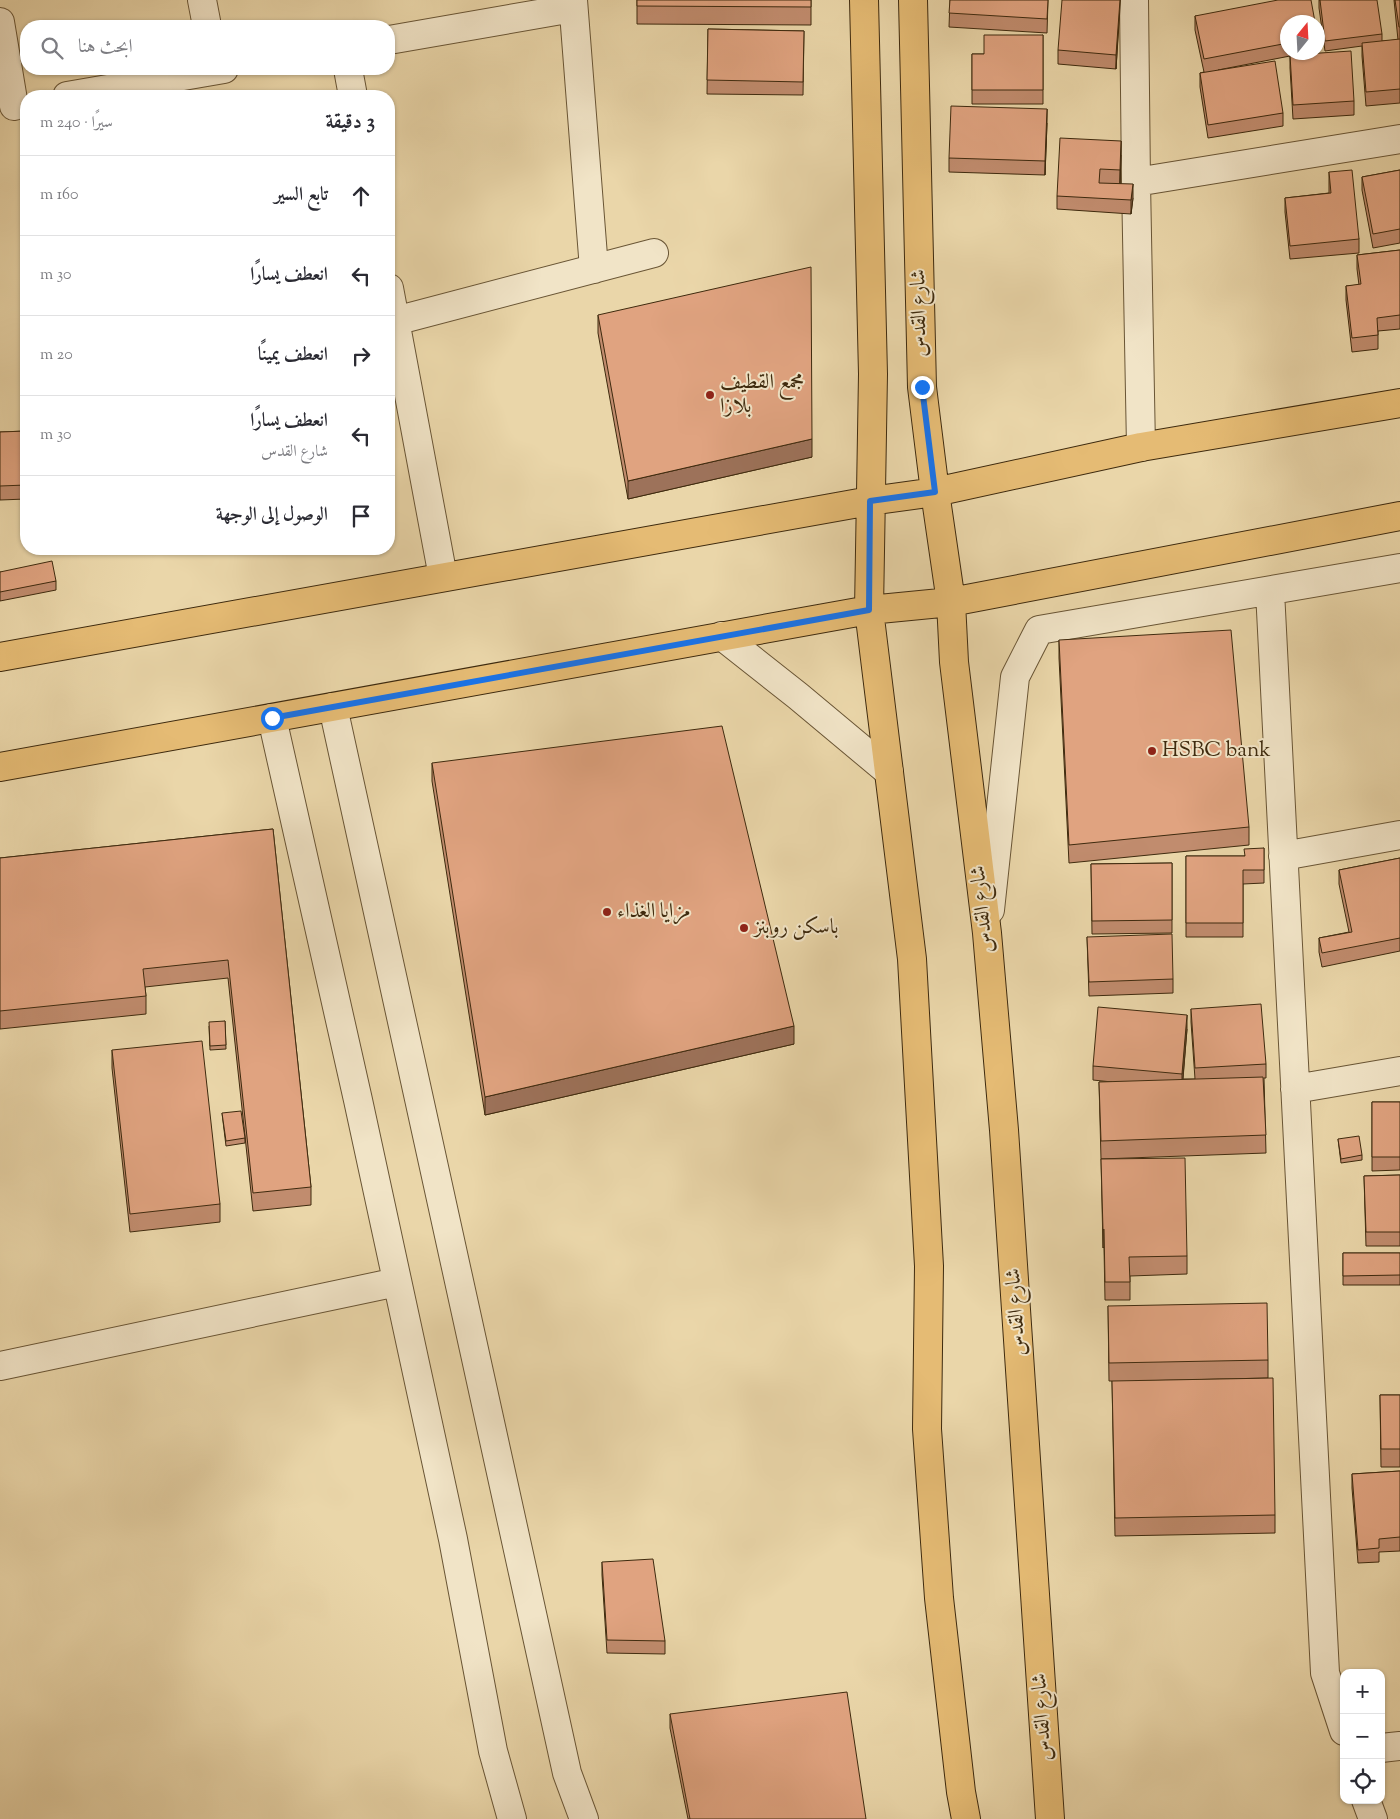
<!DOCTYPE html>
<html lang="ar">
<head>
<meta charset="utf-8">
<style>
  body { margin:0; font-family:"Sorts Mill Goudy",Amiri,serif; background:#f7f7f7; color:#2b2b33; direction:rtl }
  .controls { position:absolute; right:15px; bottom:15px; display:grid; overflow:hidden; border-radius:10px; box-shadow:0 1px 4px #0004 }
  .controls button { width:45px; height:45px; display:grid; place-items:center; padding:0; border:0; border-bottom:1px solid #e1e1e2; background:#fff; color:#2b2b33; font:25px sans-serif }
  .compass { position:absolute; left:1280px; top:15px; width:45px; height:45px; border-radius:50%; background:#fff; box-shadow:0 1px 4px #0004; rotate:18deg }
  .stop { position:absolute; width:15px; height:15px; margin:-11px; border:4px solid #1a73e8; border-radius:50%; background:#fff }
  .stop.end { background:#1a73e8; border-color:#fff; box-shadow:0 1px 5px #0008 }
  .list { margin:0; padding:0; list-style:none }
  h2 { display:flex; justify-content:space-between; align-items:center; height:65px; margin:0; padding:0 20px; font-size:21px }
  h2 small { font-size:16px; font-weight:400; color:#7c7c81 }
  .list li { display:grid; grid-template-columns:32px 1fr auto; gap:15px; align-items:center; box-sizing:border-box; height:80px; padding:0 20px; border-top:1px solid #e1e1e2 }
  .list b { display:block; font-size:19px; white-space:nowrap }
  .list p { margin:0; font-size:16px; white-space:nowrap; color:#7c7c81 }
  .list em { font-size:16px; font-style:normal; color:#7c7c81 }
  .icon { flex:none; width:28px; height:28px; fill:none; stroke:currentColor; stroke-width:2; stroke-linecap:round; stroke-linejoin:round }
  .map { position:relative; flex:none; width:1400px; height:1819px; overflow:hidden; direction:ltr }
  .search { position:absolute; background:#fff; box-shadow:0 1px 4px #0004; left:20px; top:20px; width:375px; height:55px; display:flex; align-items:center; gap:12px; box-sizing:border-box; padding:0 18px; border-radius:20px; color:#7c7c81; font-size:19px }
  .panel { position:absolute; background:#fff; box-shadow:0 1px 4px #0004; left:20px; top:90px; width:375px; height:465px; border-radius:20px; direction:rtl }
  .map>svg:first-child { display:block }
</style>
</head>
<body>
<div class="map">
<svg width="1400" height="1819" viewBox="0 0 1400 1819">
  <rect width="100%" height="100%" fill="#ead6a9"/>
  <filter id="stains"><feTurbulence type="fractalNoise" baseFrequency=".004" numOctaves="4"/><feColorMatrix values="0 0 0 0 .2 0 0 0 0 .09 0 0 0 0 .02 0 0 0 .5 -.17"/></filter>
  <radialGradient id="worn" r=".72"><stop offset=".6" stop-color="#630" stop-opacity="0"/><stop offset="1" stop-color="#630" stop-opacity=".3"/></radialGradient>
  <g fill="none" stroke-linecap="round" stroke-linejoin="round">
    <defs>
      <path id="minor" d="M 202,0 L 207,26
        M 573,0 L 594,269
        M 1134,0 L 1136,182 L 1141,447
        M 0,22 L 14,106
        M 389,40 L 573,8
        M 348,69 L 353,96
        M 67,96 L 224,69
        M 1136,182 L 1400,139
        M 389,288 L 443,577
        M 395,321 L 654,253
        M 1270,591 L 1325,1673 L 1344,1731
        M 722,636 L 798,696 L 889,772
        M 333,707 L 567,1773 L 584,1819
        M 272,718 L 358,1100 L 453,1539 L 493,1751 L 512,1819
        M 1283,856 L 1400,835
        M 990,910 L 1015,677 L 1039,630 L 1400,568
        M 1295,1089 L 1400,1071
        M 0,1366 L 397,1282
        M 1381,1748 L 1400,1746
        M 1366,1800 L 1373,1819"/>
      <path id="major" d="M 864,0 L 873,374 L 869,610 L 912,959 L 929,1266 L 927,1429 L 939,1598 L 961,1792 L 966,1819
        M 913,0 L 922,387 L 935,492 L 951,602 L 954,662 L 987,933 L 1004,1130 L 1050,1819
        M 0,657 L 870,501 L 935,492 L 1141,447 L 1400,403
        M 0,767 L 869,610 L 951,602 L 1400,516"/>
    </defs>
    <use href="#minor" stroke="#695535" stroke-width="30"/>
    <use href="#major" stroke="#3e2a0e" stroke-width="30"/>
    <use href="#minor" stroke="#f1e4c7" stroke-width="28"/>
    <use href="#major" stroke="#e5bb74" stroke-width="28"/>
  </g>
  <path fill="#c18c6e" stroke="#3e2a0e" d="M 637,0 L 811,0 L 811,25 L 637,24 Z
    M 950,0 L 1048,0 L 1047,33 L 949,27 Z
    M 1120,0 L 1116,69 L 1058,64 L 1058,50 Z
    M 1319,0 L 1382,34 L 1382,41 L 1398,40 L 1394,0 L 1400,0 L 1400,103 L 1366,106 L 1362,56 L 1362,46 L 1325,51 L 1319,8 Z
    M 1195,16 L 1288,22 L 1288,52 L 1308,52 L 1300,54 L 1354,101 L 1354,115 L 1293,119 L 1290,68 L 1290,56 L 1218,70 L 1283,113 L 1283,126 L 1208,138 L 1200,87 L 1200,73 L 1204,72 L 1195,30 Z
    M 708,29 L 804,31 L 803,95 L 707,94 Z
    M 1043,35 L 1043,104 L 972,104 L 972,54 L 984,54 Z
    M 1047,123 L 1045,175 L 949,172 L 949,158 Z
    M 1121,155 L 1120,184 L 1133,198 L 1131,214 L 1057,209 L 1057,196 Z
    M 1400,170 L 1400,243 L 1373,248 L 1362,190 L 1362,177 Z
    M 1329,172 L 1359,239 L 1359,253 L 1290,259 L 1285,212 L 1285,198 L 1329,193 Z
    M 1400,250 L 1400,329 L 1378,331 L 1378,349 L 1352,352 L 1346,300 L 1346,286 L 1359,285 L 1357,269 L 1357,255 Z
    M 598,315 L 812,457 L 628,499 L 598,333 Z
    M 26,431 L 26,499 L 0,500 L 0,432 Z
    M 0,572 L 56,581 L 56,590 L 0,601 Z
    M 1059,640 L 1249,827 L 1249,845 L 1069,863 L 1059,658 Z
    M 432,763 L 794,1044 L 485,1115 L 432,781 Z
    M 273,829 L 311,1187 L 311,1205 L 253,1211 L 228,978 L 145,987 L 146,996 L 146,1014 L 0,1029 L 0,858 Z
    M 1264,848 L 1264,883 L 1243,884 L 1243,937 L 1186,937 L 1186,856 L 1244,856 Z
    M 1400,858 L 1400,951 L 1322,967 L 1319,952 L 1319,938 L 1349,932 L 1339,884 L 1339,870 Z
    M 1172,863 L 1172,933 L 1092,934 L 1091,864 Z
    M 1087,937 L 1173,979 L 1173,993 L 1089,996 Z
    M 1191,1009 L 1266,1064 L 1266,1078 L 1264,1078 L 1266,1153 L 1101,1159 L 1099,1082 L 1112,1082 L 1093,1080 L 1093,1066 L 1187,1029 L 1183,1079 L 1195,1079 L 1191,1022 Z
    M 225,1021 L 226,1049 L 210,1050 L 209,1026 Z
    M 112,1050 L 220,1204 L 220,1222 L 130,1232 L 112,1068 Z
    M 1372,1102 L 1400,1102 L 1400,1170 L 1372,1171 Z
    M 222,1113 L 245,1138 L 245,1143 L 226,1146 Z
    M 1338,1139 L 1362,1155 L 1362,1160 L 1341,1163 Z
    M 1101,1159 L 1187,1256 L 1187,1274 L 1130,1276 L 1130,1300 L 1105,1300 L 1104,1247 L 1103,1248 Z
    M 1400,1175 L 1400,1246 L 1366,1246 L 1364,1176 Z
    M 1343,1253 L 1400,1253 L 1400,1285 L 1343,1285 Z
    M 1108,1306 L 1268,1360 L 1268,1378 L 1135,1381 L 1275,1515 L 1275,1533 L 1115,1536 L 1112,1381 L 1109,1381 Z
    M 1380,1395 L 1400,1395 L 1400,1467 L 1381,1467 Z
    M 1400,1471 L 1400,1551 L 1379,1552 L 1379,1562 L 1358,1563 L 1352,1488 L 1352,1474 Z
    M 602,1562 L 665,1641 L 665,1654 L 607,1653 L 602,1575 Z
    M 670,1714 L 866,1819 L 688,1819 L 670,1728 Z"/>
  <path fill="#9d725a" stroke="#3e2a0e" d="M 1120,0 L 1120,8 L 1116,69 L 1116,55 Z
    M 1047,109 L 1047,123 L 1045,175 L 1045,161 Z
    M 1121,141 L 1121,155 L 1120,184 L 1120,170 Z
    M 1133,184 L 1133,198 L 1131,214 L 1131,200 Z
    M 812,439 L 812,457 L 628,499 L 628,481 Z
    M 1187,1015 L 1187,1029 L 1182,1088 L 1182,1074 Z
    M 794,1026 L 794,1044 L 485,1115 L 485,1097 Z
    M 1104,1229 L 1104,1247 L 1103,1248 L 1103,1230 Z"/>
  <path fill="#e0a380" stroke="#3e2a0e" d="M 637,0 L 811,0 L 811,7 L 637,6 Z
    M 950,0 L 1048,0 L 1047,19 L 949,13 Z
    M 1062,0 L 1120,0 L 1116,55 L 1058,50 Z
    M 1278,0 L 1311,0 L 1315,22 L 1288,22 L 1288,43 L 1204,59 L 1195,16 Z
    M 1320,0 L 1377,0 L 1382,34 L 1325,41 Z
    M 1395,0 L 1400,0 L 1400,27 L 1399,27 Z
    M 708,29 L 804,31 L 803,82 L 707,80 Z
    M 984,35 L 1043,35 L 1043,90 L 972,90 L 972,54 L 984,54 Z
    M 1400,39 L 1400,89 L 1366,92 L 1362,43 Z
    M 1351,51 L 1354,101 L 1293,105 L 1290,55 Z
    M 1275,61 L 1283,113 L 1208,125 L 1200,73 Z
    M 951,106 L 1047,109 L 1045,161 L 949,158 Z
    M 1060,138 L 1121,141 L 1120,170 L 1100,169 L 1099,183 L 1133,184 L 1131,200 L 1057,196 Z
    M 1352,170 L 1359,239 L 1290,246 L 1285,198 L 1331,193 L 1329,172 Z
    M 1400,170 L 1400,229 L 1373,234 L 1362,177 Z
    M 1400,250 L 1400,315 L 1377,318 L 1378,335 L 1352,338 L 1346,286 L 1361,284 L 1357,255 Z
    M 811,267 L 812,439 L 628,481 L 598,315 Z
    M 26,431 L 26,485 L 0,486 L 0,432 Z
    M 52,561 L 56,581 L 0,592 L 0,572 Z
    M 1231,630 L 1249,827 L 1069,845 L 1059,640 Z
    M 722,726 L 794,1026 L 485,1097 L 432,763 Z
    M 273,829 L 311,1187 L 253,1193 L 228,960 L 143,969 L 146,996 L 0,1011 L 0,858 Z
    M 1264,848 L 1264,870 L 1243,870 L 1243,923 L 1186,923 L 1186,856 L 1245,856 L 1244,849 Z
    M 1400,858 L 1400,938 L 1322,953 L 1319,938 L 1352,932 L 1339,870 Z
    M 1172,863 L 1172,920 L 1092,921 L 1091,864 Z
    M 1172,934 L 1173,979 L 1089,982 L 1087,937 Z
    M 1261,1004 L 1266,1064 L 1195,1068 L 1191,1009 Z
    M 1098,1007 L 1187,1015 L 1182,1074 L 1093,1066 Z
    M 225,1021 L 226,1045 L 210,1046 L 209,1022 Z
    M 202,1041 L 220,1204 L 130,1214 L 112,1050 Z
    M 1263,1077 L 1266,1135 L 1101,1141 L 1099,1082 Z
    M 1372,1102 L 1400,1102 L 1400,1157 L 1372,1157 Z
    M 241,1111 L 245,1138 L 226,1141 L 222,1113 Z
    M 1359,1136 L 1362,1155 L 1341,1159 L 1338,1139 Z
    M 1185,1158 L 1187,1256 L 1129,1257 L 1130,1282 L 1105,1282 L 1104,1229 L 1103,1230 L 1101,1159 Z
    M 1400,1175 L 1400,1232 L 1366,1232 L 1364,1176 Z
    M 1343,1253 L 1400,1253 L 1400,1275 L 1343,1276 Z
    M 1267,1303 L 1268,1360 L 1109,1363 L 1108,1306 Z
    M 1273,1378 L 1275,1515 L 1115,1518 L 1112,1381 Z
    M 1380,1395 L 1400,1395 L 1400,1449 L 1381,1449 Z
    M 1400,1471 L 1400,1537 L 1379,1539 L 1379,1548 L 1358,1550 L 1352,1474 Z
    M 653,1559 L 665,1641 L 607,1640 L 602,1562 Z
    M 847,1692 L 866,1819 L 690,1819 L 670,1714 Z"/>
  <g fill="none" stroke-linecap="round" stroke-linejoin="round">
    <path stroke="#1a73e8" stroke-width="6" d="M 272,718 L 869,610 L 870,501 L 935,492 L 922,387"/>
  </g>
  <g fill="#8f2418" stroke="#f1e4c7" stroke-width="2">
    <circle cx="710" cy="395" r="5"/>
    <circle cx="1152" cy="751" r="5"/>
    <circle cx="607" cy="912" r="5"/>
    <circle cx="744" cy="928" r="5"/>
  </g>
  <g text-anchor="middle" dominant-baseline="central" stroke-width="4" stroke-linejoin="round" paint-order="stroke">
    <g font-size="21" fill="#3e2a0e" stroke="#f1e4c7">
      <text transform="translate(920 313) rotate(-91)">شارع القدس</text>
      <text transform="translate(983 909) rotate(-96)">شارع القدس</text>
      <text transform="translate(1017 1312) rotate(-94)">شارع القدس</text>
      <text transform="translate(1043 1717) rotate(-94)">شارع القدس</text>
    </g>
    <g font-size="21" fill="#3e2a0e" stroke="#f1e4c7" text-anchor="start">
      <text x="720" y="383">مجمع القطيف<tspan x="720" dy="24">بلازا</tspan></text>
      <text x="1162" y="751">HSBC bank</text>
      <text x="617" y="912">مزايا الغذاء</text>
      <text x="754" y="928">باسكن روبنز</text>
    </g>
  </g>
  <rect width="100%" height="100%" filter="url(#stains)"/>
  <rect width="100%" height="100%" fill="url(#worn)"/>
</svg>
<div class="controls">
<button>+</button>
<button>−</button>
<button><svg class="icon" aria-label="locate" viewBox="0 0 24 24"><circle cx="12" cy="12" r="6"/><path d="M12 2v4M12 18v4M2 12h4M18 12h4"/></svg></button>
</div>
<svg class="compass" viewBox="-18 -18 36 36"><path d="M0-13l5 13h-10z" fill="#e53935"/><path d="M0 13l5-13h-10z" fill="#7c7c81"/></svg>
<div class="stop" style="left:272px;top:718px"></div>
<div class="stop end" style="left:922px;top:387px"></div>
<div class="search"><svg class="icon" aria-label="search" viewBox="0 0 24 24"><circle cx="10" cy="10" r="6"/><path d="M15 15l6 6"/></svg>ابحث هنا</div>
<section class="panel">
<h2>3 دقيقة<small>سيرًا · 240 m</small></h2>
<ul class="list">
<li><svg class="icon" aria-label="ahead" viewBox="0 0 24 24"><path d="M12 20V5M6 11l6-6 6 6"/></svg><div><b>تابع السير</b></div><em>160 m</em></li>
<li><svg class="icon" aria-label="left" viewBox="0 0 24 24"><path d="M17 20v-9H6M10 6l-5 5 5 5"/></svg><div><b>انعطف يسارًا</b></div><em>30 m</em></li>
<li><svg class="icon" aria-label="right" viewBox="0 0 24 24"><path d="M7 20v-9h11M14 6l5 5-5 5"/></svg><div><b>انعطف يمينًا</b></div><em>20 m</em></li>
<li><svg class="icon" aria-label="left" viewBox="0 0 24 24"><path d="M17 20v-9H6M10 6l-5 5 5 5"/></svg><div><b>انعطف يسارًا</b><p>شارع القدس</p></div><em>30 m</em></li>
<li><svg class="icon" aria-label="arrive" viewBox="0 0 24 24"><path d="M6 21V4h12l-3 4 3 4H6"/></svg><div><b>الوصول إلى الوجهة</b></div></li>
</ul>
</section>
</div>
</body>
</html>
